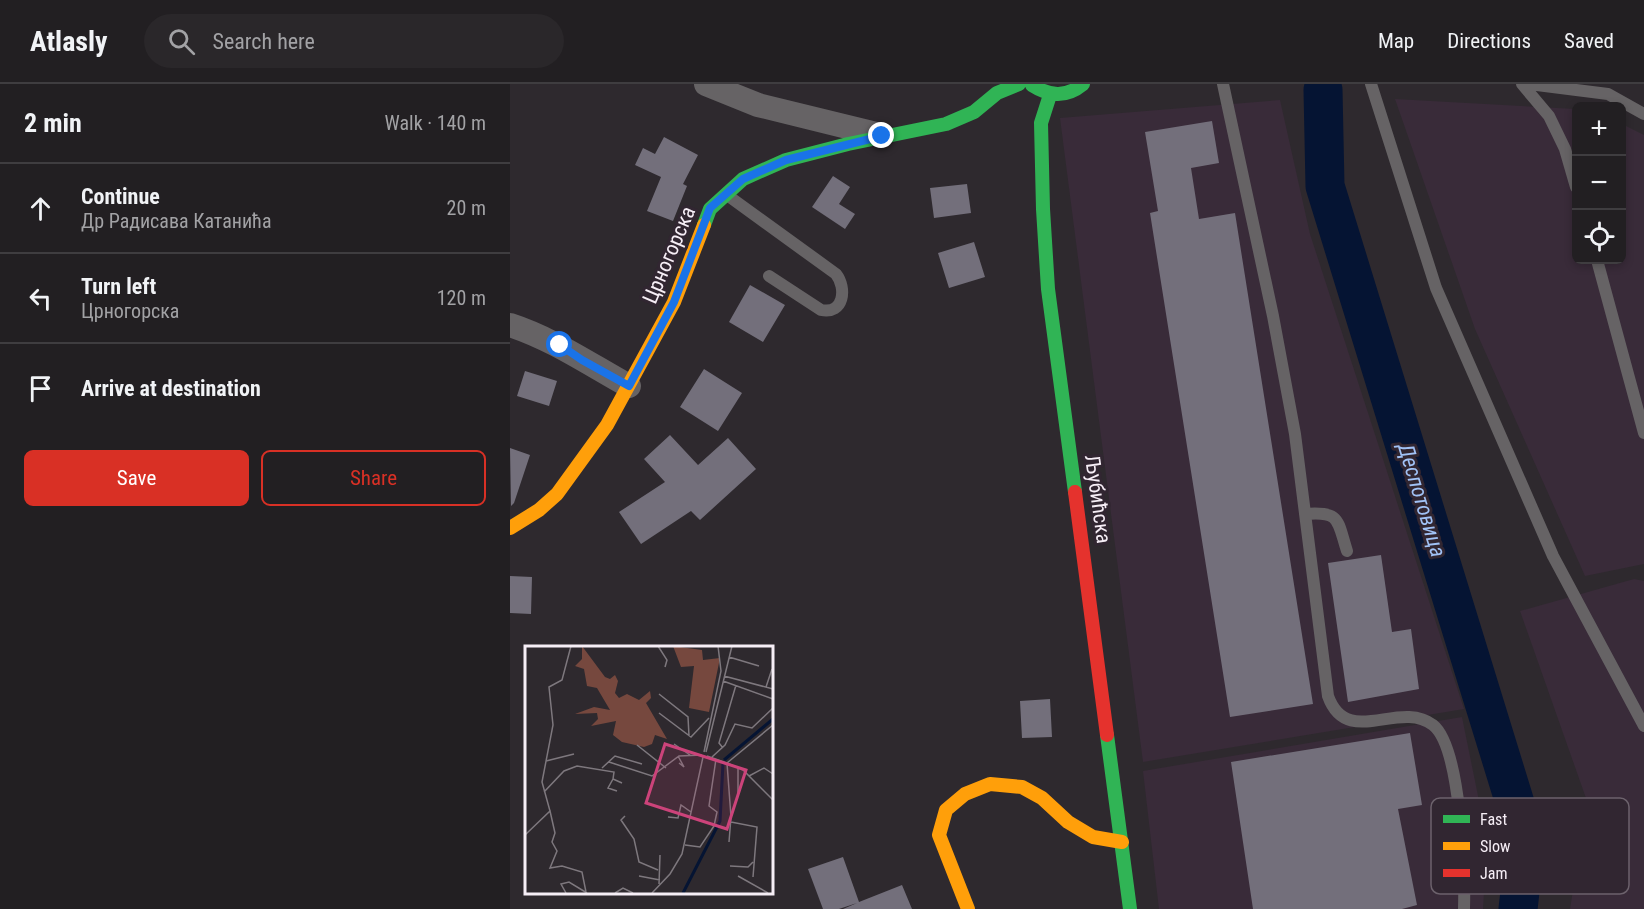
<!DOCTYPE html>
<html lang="en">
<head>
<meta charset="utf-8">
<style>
  body { margin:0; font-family:"Roboto Condensed",sans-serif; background:#2a272a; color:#f1f3f6 }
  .controls { position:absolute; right:18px; top:18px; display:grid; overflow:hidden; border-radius:9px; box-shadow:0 3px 9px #0003 }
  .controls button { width:54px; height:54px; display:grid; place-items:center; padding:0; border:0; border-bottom:2px solid #3f3d40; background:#221f22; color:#f1f3f6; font:30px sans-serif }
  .stop { position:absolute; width:18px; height:18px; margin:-14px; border:4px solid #1a73e8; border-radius:50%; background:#fff }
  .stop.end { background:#1a73e8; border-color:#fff; box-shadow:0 2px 6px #0008 }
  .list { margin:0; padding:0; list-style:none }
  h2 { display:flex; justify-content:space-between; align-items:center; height:78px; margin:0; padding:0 24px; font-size:26px }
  h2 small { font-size:20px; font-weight:400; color:#a2a2a5 }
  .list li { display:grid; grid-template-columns:39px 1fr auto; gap:18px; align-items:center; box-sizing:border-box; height:90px; padding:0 24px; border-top:2px solid #3f3d40 }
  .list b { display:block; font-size:22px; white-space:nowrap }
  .list p { margin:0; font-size:20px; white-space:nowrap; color:#a2a2a5 }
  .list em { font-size:20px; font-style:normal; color:#a2a2a5 }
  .actions { display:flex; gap:12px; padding:18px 24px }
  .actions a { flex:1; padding:14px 0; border:2px solid #d93025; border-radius:9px; text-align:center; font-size:21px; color:#d93025 }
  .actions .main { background:#d93025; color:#fff }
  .icon { flex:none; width:33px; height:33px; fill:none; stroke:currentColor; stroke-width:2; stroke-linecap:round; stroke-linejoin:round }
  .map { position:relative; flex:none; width:1134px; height:825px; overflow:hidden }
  header { display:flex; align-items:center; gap:36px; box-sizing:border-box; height:84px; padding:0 30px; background:#221f22; border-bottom:2px solid #3f3d40 }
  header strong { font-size:28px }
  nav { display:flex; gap:33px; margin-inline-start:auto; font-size:21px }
  .search { width:420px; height:54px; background:#2a272a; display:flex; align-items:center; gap:15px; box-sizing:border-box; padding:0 21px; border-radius:33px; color:#a2a2a5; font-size:22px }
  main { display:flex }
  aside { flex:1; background:#221f22 }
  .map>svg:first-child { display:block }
</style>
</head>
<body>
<header>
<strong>Atlasly</strong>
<div class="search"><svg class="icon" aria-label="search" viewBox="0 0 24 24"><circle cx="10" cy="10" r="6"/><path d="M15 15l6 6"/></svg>Search here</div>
<nav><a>Map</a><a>Directions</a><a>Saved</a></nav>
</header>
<main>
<aside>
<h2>2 min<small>Walk · 140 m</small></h2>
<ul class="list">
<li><svg class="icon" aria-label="ahead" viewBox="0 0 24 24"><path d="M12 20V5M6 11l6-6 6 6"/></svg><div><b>Continue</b><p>Др Радисава Катанића</p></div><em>20 m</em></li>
<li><svg class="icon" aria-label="left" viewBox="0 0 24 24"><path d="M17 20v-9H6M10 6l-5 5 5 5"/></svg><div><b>Turn left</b><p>Црногорска</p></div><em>120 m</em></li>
<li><svg class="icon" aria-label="arrive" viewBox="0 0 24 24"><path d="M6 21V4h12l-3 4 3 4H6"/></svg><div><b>Arrive at destination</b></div></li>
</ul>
<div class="actions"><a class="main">Save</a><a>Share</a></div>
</aside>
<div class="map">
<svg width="1134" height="825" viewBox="0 0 1134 825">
  <rect width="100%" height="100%" fill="#2e292e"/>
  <path fill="#392b39" d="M 885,15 L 1066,25 L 1066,176 L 1112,176 L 1112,40 L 1134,51 L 1134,480 L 1075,492 L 965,245 Z
    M 770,16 L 800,150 L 954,625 L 633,678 L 550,34 Z
    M 1124,495 L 1134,497 L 1134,825 L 1060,825 L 1077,717 L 1010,527 Z
    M 952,633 L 977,756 L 973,825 L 649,825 L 633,687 Z"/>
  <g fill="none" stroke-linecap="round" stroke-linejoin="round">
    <path stroke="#051433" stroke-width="39" d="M 813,6 L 815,102 L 1016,755 L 1008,825"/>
  </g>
  <path fill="#736f7b" d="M 702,37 L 709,79 L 681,84 L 689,135 L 725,129 L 803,620 L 720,633 L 640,129 L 648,127 L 635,48 Z
    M 154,53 L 188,71 L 173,100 L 177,102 L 163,137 L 137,127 L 151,93 L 125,81 L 133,64 L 145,70 Z
    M 323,92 L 340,103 L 329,120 L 345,130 L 335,145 L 302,123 Z
    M 457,100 L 461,129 L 424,134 L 420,104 Z
    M 464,158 L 475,193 L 439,204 L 428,169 Z
    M 240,201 L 275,221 L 253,258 L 219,238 Z
    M 194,285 L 232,309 L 208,347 L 170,323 Z
    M 15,287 L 47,297 L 39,322 L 7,312 Z
    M 160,351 L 188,381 L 218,354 L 246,385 L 190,436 L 181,427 L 131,460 L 109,428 L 155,398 L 134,375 Z
    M 0,364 L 20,371 L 4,419 L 1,422 Z
    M 871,471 L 882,548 L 901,545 L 909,605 L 838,618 L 818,479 Z
    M 0,492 L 22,493 L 21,530 L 0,529 Z
    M 540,615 L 542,653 L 512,654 L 510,617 Z
    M 900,649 L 912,721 L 888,725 L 907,821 L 892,825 L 743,825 L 721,678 Z
    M 333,773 L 349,818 L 392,801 L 402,825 L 333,825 L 347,819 L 329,825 L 313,825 L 298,785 Z"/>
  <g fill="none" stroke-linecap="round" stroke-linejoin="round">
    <path stroke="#666365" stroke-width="12" d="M 713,0 L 763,232 L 785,350 L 818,612 C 837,665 889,615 923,641 C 951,663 955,789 954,825
      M 861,0 L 926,204 L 1043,472 L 1134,642
      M 1012,0 L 1039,32 L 1055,65 L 1066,103
      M 1019,0 L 1098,10 L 1134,30
      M 217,111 L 326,190 C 337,204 334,231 311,226 L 259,192
      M 1087,176 L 1134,349
      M 795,430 C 831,427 827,436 837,467"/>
    <path stroke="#666365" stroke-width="24" d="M 196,0 L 248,21 L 370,51
      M 0,241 C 43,255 79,280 119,302"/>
    <path stroke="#30b455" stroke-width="14" d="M 522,1 C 539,12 556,14 573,0
      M 540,11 L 531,39 L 533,125 L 538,205 L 565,408
      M 194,141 L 200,125 L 233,95 L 276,76 L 338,60 L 436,40 L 464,28 L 487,9 L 509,0
      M 597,651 L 620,825"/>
    <path stroke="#ff9f0a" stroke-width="14" d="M 0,444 L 29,426 L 47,410 L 97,341 L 164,218 L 194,141
      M 458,825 L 429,751 L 436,726 L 455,710 L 480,700 L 512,703 L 532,714 L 558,738 L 583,753 L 612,758"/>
    <path stroke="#e5322d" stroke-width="14" d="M 565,408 L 597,651"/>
  </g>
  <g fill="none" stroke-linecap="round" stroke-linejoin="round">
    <path stroke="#1a73e8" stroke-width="8" d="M 50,261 L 72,276 L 119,302 L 164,218 L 200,124 L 233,95 L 276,76 L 372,52"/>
  </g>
  <g text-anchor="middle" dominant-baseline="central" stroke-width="6" stroke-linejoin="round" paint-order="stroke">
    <g font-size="21" fill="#f6eef6" stroke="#312631">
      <text transform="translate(159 171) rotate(-67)">Црногорска</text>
      <text transform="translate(588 415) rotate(82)">Љубићска</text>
    </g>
    <g font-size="22" font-style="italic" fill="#a1c2f6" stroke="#312631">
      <text transform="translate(912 416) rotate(73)">Деспотовица</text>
    </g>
  </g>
  <g transform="translate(15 562)">
    <rect width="248" height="248" fill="#2e292e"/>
    <path d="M 57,0 L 80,31 L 85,33 L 90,29 L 93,35 L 90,47 L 94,52 L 102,48 L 114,54 L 125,45 L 126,52 L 121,57 L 142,93 L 130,89 L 127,98 L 119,101 L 97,96 L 88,89 L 91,75 L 66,80 L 73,73 L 72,67 L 50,68 L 69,61 L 85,64 L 72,42 L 62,40 L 59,23 L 50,20 L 57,13 ZM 148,0 L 177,4 L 178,14 L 195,12 L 184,66 L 164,62 L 169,20 L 156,21 Z" fill="#76483e"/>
    <path fill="none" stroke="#051433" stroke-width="3" d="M 199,114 L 248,73M 158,247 L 195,175 L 198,117"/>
    <path fill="none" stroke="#7e787e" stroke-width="1.5" d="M 133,0 L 142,14 L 140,21M 204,11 L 234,20M 199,30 L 248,43M 198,35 L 248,53M 241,41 L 247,23M 134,48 L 163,71 L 164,90M 134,67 L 166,91 L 184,72M 248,79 L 202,117 L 218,124 L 248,154M 149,98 L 165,109M 112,99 L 141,122M 198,102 L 194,97 L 211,39M 179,106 L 196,25 L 193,0M 181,106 L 207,0M 153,110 L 159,121 L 154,117M 182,110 L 202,117 L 206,171 L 204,196M 187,111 L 200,99 L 210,78 L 227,82 L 248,62M 21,115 L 49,108M 84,116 L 127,130 L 154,110 L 177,109M 77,122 L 90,110 L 117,118M 213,122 L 213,150M 224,130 L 239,122 L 248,128M 88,133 L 83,142 L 92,145M 19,146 L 39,125 L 52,120 L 89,126 L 88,133 L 97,137M 25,165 L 30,187 L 27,196 L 32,205 L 25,222 L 37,220 L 57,226 L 61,246M 100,170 L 96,174 L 109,193 L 114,216 L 133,224M 143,171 L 153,172 L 156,159 L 166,166M 206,176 L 232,181 L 228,231M 0,189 L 25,165 L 17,136 L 28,79 L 24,41 L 37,34 L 46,0M 160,199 L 175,201 L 189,180 L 192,166 L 184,160 L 191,113M 205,220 L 223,221 L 228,216M 114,230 L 135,234M 213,230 L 243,247M 134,238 L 135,209M 41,247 L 36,238 L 44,236 L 62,247M 90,247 L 98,242 L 108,247M 127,247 L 145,228 L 157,208 L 178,111"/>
    <path fill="#cc437a" fill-opacity="0.15" stroke="#cc437a" stroke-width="3" d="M 140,98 L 221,124 L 202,183 L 121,157 Z"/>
    <rect width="248" height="248" fill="none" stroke="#f6eef6" stroke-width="3"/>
  </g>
  <rect x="921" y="714" width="198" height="96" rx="9" fill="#312631" stroke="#6c626c" stroke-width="1.5"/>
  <rect x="933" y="731" width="27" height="8" fill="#30b455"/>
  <rect x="933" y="758" width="27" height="8" fill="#ff9f0a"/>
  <rect x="933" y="785" width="27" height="8" fill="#e5322d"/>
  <g font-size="16" fill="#f6eef6">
    <text x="970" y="741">Fast</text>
    <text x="970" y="768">Slow</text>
    <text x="970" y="795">Jam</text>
  </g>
</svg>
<div class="controls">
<button>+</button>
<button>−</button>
<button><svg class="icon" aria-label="locate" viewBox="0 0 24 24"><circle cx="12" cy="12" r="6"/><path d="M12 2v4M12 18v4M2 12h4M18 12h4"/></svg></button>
</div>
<div class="stop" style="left:50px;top:261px"></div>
<div class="stop end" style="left:372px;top:52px"></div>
</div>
</main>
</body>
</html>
